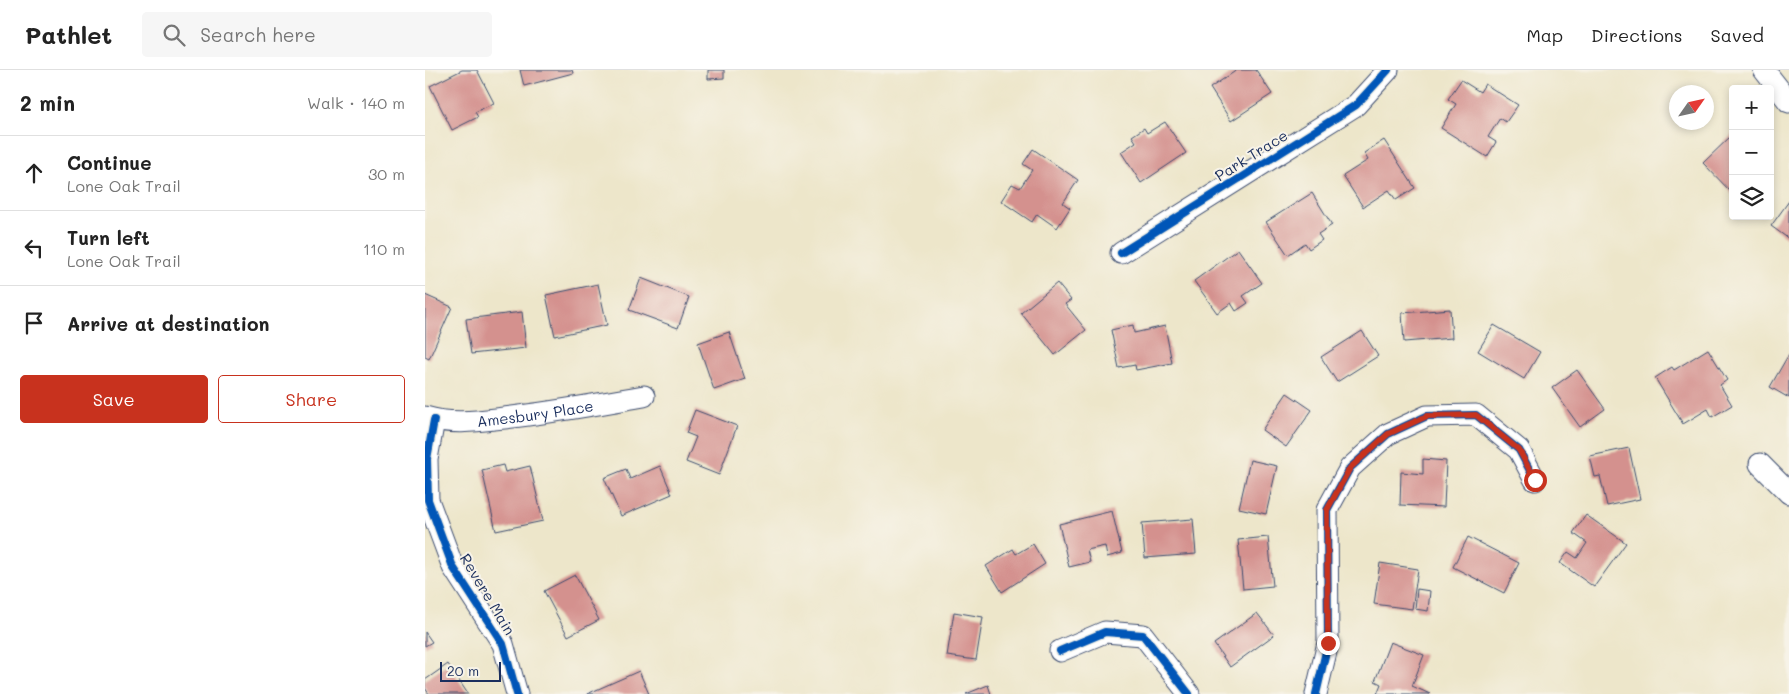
<!DOCTYPE html>
<html lang="en">
<head>
<meta charset="utf-8">
<style>
  body { margin:0; font-family:Mali,sans-serif; background:#f6f6f6; color:#222 }
  .controls { position:absolute; right:15px; top:15px; display:grid; overflow:hidden; border-radius:5px; box-shadow:0 2px 8px #0003 }
  .controls button { width:45px; height:45px; display:grid; place-items:center; padding:0; border:0; border-bottom:1px solid #e0e0e0; background:#fff; color:#222; font:25px sans-serif }
  .compass { position:absolute; left:1244px; top:15px; width:45px; height:45px; border-radius:50%; background:#fff; box-shadow:0 2px 8px #0003; rotate:56deg }
  .scale { position:absolute; left:15px; bottom:12px; width:61px; box-sizing:border-box; padding-left:5px; border:2px solid #1b2f5e; border-top:0; font-size:14px; line-height:18px; white-space:nowrap; color:#1b2f5e; -webkit-text-stroke:4px #f7f3e8; paint-order:stroke }
  .stop { position:absolute; width:15px; height:15px; margin:-11px; border:4px solid #c8321e; border-radius:50%; background:#fff }
  .stop.end { background:#c8321e; border-color:#fff; box-shadow:0 1px 5px #0008 }
  .list { margin:0; padding:0; list-style:none }
  h2 { display:flex; justify-content:space-between; align-items:center; height:65px; margin:0; padding:0 20px; font-size:21px }
  h2 small { font-size:16px; font-weight:400; color:#767676 }
  .list li { display:grid; grid-template-columns:32px 1fr auto; gap:15px; align-items:center; box-sizing:border-box; height:75px; padding:0 20px; border-top:1px solid #e0e0e0 }
  .list b { display:block; font-size:19px; white-space:nowrap }
  .list p { margin:0; font-size:16px; white-space:nowrap; color:#767676 }
  .list em { font-size:16px; font-style:normal; color:#767676 }
  .actions { display:flex; gap:10px; padding:15px 20px }
  .actions a { flex:1; padding:11px 0; border:1px solid #c8321e; border-radius:5px; text-align:center; font-size:18px; color:#c8321e }
  .actions .main { background:#c8321e; color:#fff }
  .icon { flex:none; width:28px; height:28px; fill:none; stroke:currentColor; stroke-width:2; stroke-linecap:round; stroke-linejoin:round }
  .map { position:relative; flex:none; width:1364px; height:624px; overflow:hidden }
  header { display:flex; align-items:center; gap:30px; box-sizing:border-box; height:70px; padding:0 25px; background:#fff; border-bottom:1px solid #e0e0e0 }
  header strong { font-size:24px }
  nav { display:flex; gap:28px; margin-inline-start:auto; font-size:18px }
  .search { width:350px; height:45px; background:#f6f6f6; display:flex; align-items:center; gap:12px; box-sizing:border-box; padding:0 18px; border-radius:5px; color:#767676; font-size:19px }
  main { display:flex }
  aside { flex:1; background:#fff }
  .map>svg:first-child { display:block }
</style>
</head>
<body>
<header>
<strong>Pathlet</strong>
<div class="search"><svg class="icon" aria-label="search" viewBox="0 0 24 24"><circle cx="10" cy="10" r="6"/><path d="M15 15l6 6"/></svg>Search here</div>
<nav><a>Map</a><a>Directions</a><a>Saved</a></nav>
</header>
<main>
<aside>
<h2>2 min<small>Walk · 140 m</small></h2>
<ul class="list">
<li><svg class="icon" aria-label="ahead" viewBox="0 0 24 24"><path d="M12 20V5M6 11l6-6 6 6"/></svg><div><b>Continue</b><p>Lone Oak Trail</p></div><em>30 m</em></li>
<li><svg class="icon" aria-label="left" viewBox="0 0 24 24"><path d="M17 20v-9H6M10 6l-5 5 5 5"/></svg><div><b>Turn left</b><p>Lone Oak Trail</p></div><em>110 m</em></li>
<li><svg class="icon" aria-label="arrive" viewBox="0 0 24 24"><path d="M6 21V4h12l-3 4 3 4H6"/></svg><div><b>Arrive at destination</b></div></li>
</ul>
<div class="actions"><a class="main">Save</a><a>Share</a></div>
</aside>
<div class="map">
<svg width="1364" height="624" viewBox="0 0 1364 624">
  <rect width="100%" height="100%" fill="#f7f3e8"/>
  <filter id="ink" filterUnits="userSpaceOnUse"><feTurbulence type="fractalNoise" baseFrequency=".02" numOctaves="2"/><feDisplacementMap in="SourceGraphic" scale="10" xChannelSelector="R" yChannelSelector="G"/><feConvolveMatrix kernelMatrix="1 2 1 2 8 2 1 2 1" color-interpolation-filters="sRGB"/></filter>
  <filter id="wash" filterUnits="userSpaceOnUse"><feTurbulence type="fractalNoise" baseFrequency=".0096" numOctaves="4" result="noise"/><feDisplacementMap in="SourceGraphic" scale="20" xChannelSelector="R" yChannelSelector="G"/><feGaussianBlur stdDeviation="1.12" result="paint"/><feColorMatrix in="noise" values="0 0 0 0 0 0 0 0 0 0 0 0 0 0 0 0 0 1.4 0 .05"/><feComposite in="paint" operator="in"/></filter>
  <g filter="url(#wash)">
    <rect width="100%" height="100%" fill="#ede6ca"/>
    <g id="blocks">
      <path fill="#d4918e" d="M 37,0 L 52,0 L 69,33 L 50,42 L 53,47 L 27,60 L 5,16 Z
        M 95,0 L 147,0 L 148,3 L 99,16 Z
        M 283,0 L 299,0 L 299,8 L 283,9 Z
        M 812,0 L 831,0 L 847,24 L 806,51 L 785,18 Z
        M 1036,10 L 1055,22 L 1060,14 L 1093,35 L 1081,52 L 1075,48 L 1063,67 L 1071,72 L 1062,87 L 1016,58 L 1031,34 L 1023,29 Z
        M 740,52 L 761,83 L 716,113 L 696,82 L 711,72 L 707,66 L 719,58 L 722,63 Z
        M 1308,64 L 1308,124 L 1278,93 Z
        M 959,70 L 990,118 L 971,130 L 964,120 L 938,137 L 918,106 L 943,90 L 939,83 Z
        M 608,79 L 653,110 L 638,133 L 645,138 L 632,158 L 612,144 L 607,152 L 576,131 L 587,114 L 595,118 L 607,100 L 598,94 Z
        M 887,123 L 907,155 L 893,164 L 897,170 L 884,179 L 880,173 L 863,185 L 841,152 Z
        M 1364,131 L 1364,169 L 1346,156 Z
        M 813,179 L 837,213 L 818,226 L 823,233 L 811,241 L 806,233 L 792,243 L 769,211 Z
        M 216,208 L 264,227 L 253,258 L 204,240 Z
        M 632,213 L 646,230 L 640,234 L 661,260 L 630,285 L 596,243 Z
        M 173,214 L 182,255 L 130,266 L 121,225 Z
        M 0,225 L 27,237 L 4,289 L 0,287 Z
        M 1025,239 L 1027,268 L 979,272 L 977,243 Z
        M 97,242 L 101,278 L 46,284 L 41,249 Z
        M 708,255 L 709,263 L 740,256 L 747,293 L 711,300 L 710,295 L 694,298 L 686,260 Z
        M 1069,255 L 1115,282 L 1099,309 L 1053,281 Z
        M 937,261 L 953,286 L 912,312 L 896,287 Z
        M 304,262 L 320,309 L 289,320 L 273,273 Z
        M 1283,279 L 1302,310 L 1295,315 L 1307,335 L 1287,347 L 1283,339 L 1258,354 L 1230,308 L 1247,297 L 1249,300 Z
        M 1364,284 L 1364,328 L 1345,317 Z
        M 1152,300 L 1180,339 L 1155,357 L 1127,318 Z
        M 862,323 L 887,340 L 861,377 L 837,360 Z
        M 270,340 L 312,356 L 294,405 L 261,392 L 271,367 L 261,363 Z
        M 1204,378 L 1215,429 L 1182,436 L 1175,406 L 1170,407 L 1165,386 Z
        M 998,389 L 1021,391 L 1019,437 L 975,435 L 976,402 L 998,404 Z
        M 825,390 L 852,396 L 841,444 L 814,438 Z
        M 78,395 L 80,402 L 105,396 L 118,451 L 71,461 L 57,400 Z
        M 235,396 L 247,424 L 196,446 L 179,408 L 201,399 L 205,409 Z
        M 687,441 L 697,483 L 682,487 L 680,476 L 662,480 L 665,492 L 644,497 L 634,454 Z
        M 1161,445 L 1201,473 L 1169,517 L 1135,493 L 1143,482 L 1152,488 L 1162,473 L 1148,463 Z
        M 768,449 L 771,484 L 720,488 L 717,453 Z
        M 843,467 L 848,516 L 818,519 L 813,470 Z
        M 1043,467 L 1094,493 L 1079,523 L 1028,497 Z
        M 608,474 L 620,494 L 577,522 L 561,496 L 588,479 L 591,484 Z
        M 955,493 L 993,499 L 987,539 L 949,534 Z
        M 150,505 L 174,550 L 143,566 L 119,521 Z
        M 992,519 L 1005,521 L 1003,541 L 990,539 Z
        M 529,542 L 558,547 L 551,590 L 522,586 Z
        M 832,543 L 849,565 L 805,597 L 789,574 Z
        M 0,562 L 7,572 L 0,576 Z
        M 965,572 L 999,585 L 987,616 L 1005,624 L 952,624 L 956,614 L 950,611 Z
        M 23,594 L 43,624 L 4,624 L 0,618 L 0,610 Z
        M 214,601 L 224,624 L 162,624 Z
        M 563,615 L 566,624 L 541,624 Z"/>
    </g>
  </g>
  <g filter="url(#ink)">
    <use href="#blocks" fill-opacity="0" stroke="#3a4a6e" stroke-width="1"/>
    <g fill="none" stroke-linecap="round" stroke-linejoin="round">
      <defs>
        <g id="street">
          <path d="M 1339,0 L 1364,32"/>
          <path d="M 696,183 L 931,35 L 963,0"/>
          <path id="s1" d="M 0,347 C 26,355 53,351 79,348 C 126,343 173,334 219,326"/>
          <path d="M 9,350 L 2,389 L 3,430 L 28,497 L 78,574 L 92,624"/>
          <path d="M 1335,394 L 1364,423"/>
          <path d="M 635,581 L 680,562 L 718,565 L 764,624"/>
          <path d="M 891,624 L 903,573 L 902,440 L 925,398 L 963,364 L 1002,346 L 1051,345 L 1094,380 L 1110,410"/>
        </g>
      </defs>
      <use href="#street" stroke="#3a4a6e" stroke-width="23"/>
      <use href="#street" stroke="#fff" stroke-width="21"/>
      <defs>
        <path id="cycleway" d="M 696,183 L 931,35 L 963,0
          M 9,350 L 2,389 L 3,430 L 28,497 L 78,574 L 92,624
          M 635,581 L 680,562 L 718,565 L 764,624
          M 891,624 L 903,573 L 902,440 L 925,398 L 963,364 L 1002,346 L 1051,345 L 1094,380 L 1110,410"/>
      </defs>
      <use href="#cycleway" stroke="#f7f3e8" stroke-width="11"/>
      <use href="#cycleway" stroke="#0057b8" stroke-width="8"/>
    </g>
  </g>
  <g fill="none" stroke-linecap="round" stroke-linejoin="round" filter="url(#ink)">
    <path stroke="#c8321e" stroke-width="6" d="M 903,573 L 902,440 L 925,398 L 963,364 L 1002,346 L 1051,345 L 1094,380 L 1110,410"/>
  </g>
  <g text-anchor="middle" dominant-baseline="central" stroke-width="4" stroke-linejoin="round" paint-order="stroke">
    <g font-size="15" fill="#1b2f5e" stroke="#f7f3e8">
      <text transform="translate(826 85) rotate(-32)">Park Trace</text>
      <text stroke="none"><textPath href="#s1" startOffset="111">Amesbury Place</textPath></text>
      <text transform="translate(63 524) rotate(59)">Revere Main</text>
    </g>
  </g>
</svg>
<div class="controls">
<button>+</button>
<button>−</button>
<button><svg class="icon" aria-label="layers" viewBox="0 0 24 24"><path d="M12 4l9 5-9 5-9-5zM3 14l9 5 9-5"/></svg></button>
</div>
<svg class="compass" viewBox="-18 -18 36 36"><path d="M0-13l5 13h-10z" fill="#e53935"/><path d="M0 13l5-13h-10z" fill="#767676"/></svg>
<div class="scale">20 m</div>
<div class="stop" style="left:1110px;top:410px"></div>
<div class="stop end" style="left:903px;top:573px"></div>
</div>
</main>
</body>
</html>
